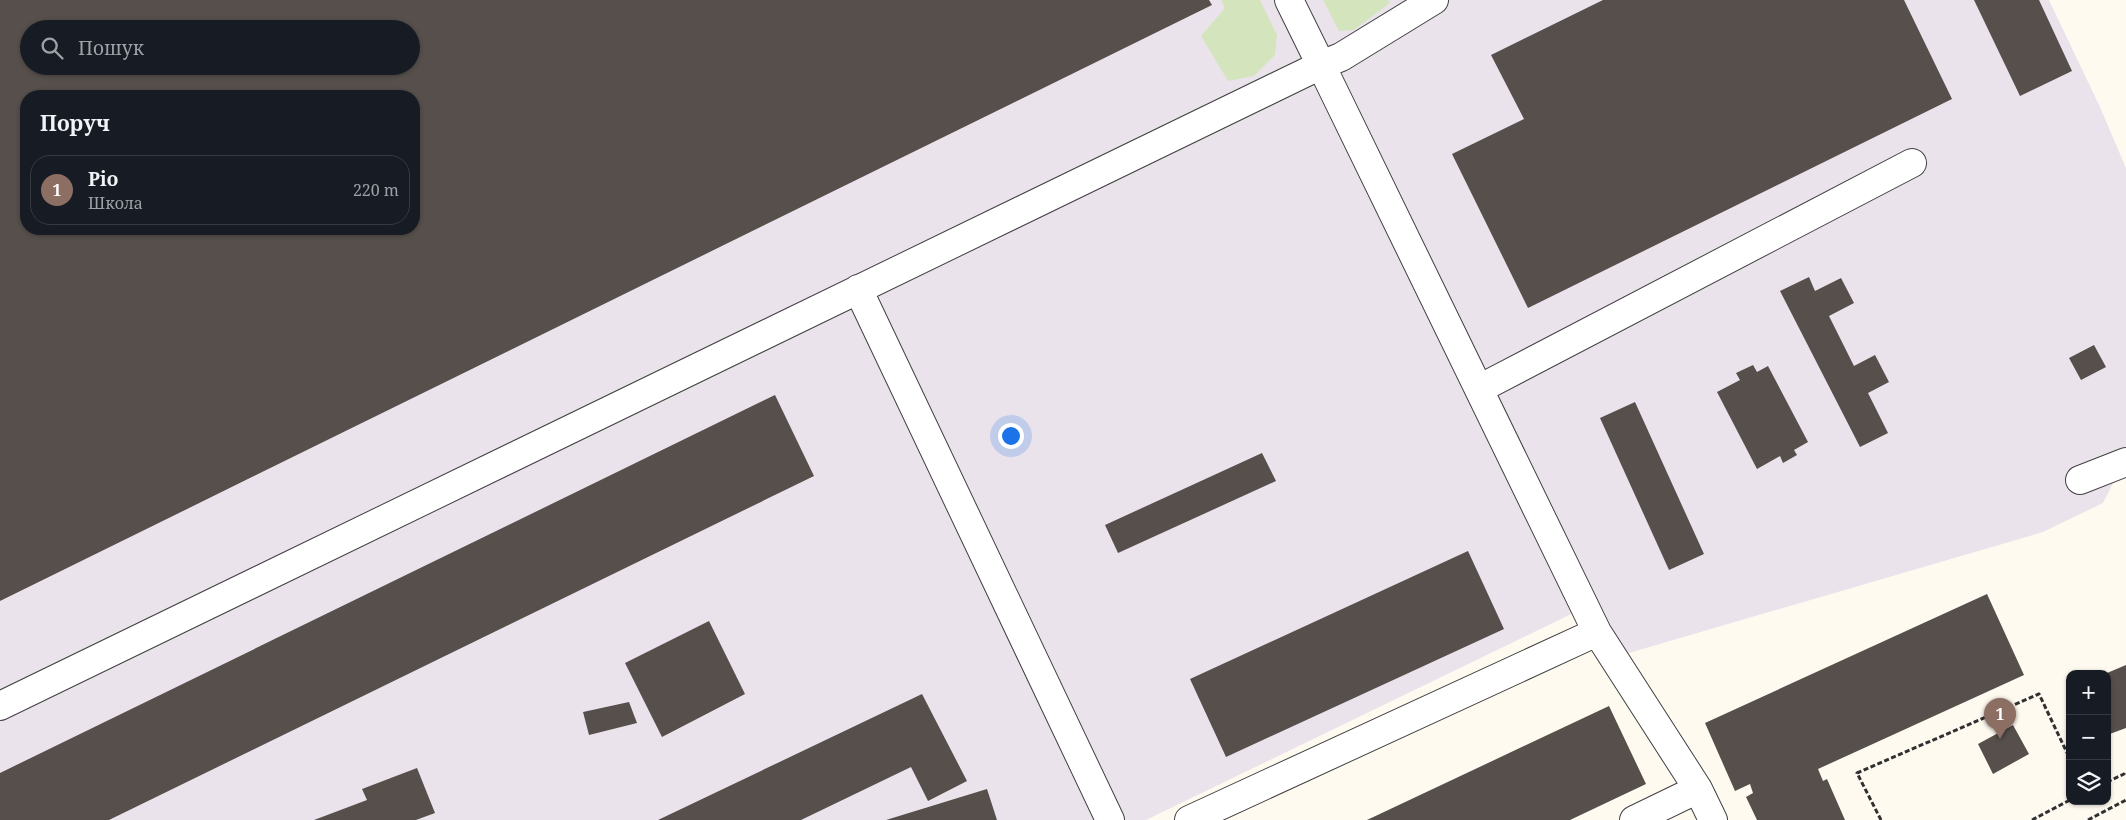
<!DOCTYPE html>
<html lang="uk">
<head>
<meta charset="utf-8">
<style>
  body { margin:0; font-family:"Noto Serif",serif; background:#20242c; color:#f1f3f6 }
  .controls { position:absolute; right:15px; bottom:15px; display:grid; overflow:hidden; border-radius:10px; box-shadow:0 1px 4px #0004 }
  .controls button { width:45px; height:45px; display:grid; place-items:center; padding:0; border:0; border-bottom:1px solid #363941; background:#171b24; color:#f1f3f6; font:25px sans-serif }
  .you { position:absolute; left:1010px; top:435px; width:18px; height:18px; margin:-12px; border:4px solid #fff; border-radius:50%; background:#1a73e8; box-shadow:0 0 0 8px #1a73e833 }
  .badge { display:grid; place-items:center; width:32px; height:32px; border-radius:50%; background:#ea580c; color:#fff; font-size:16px; font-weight:700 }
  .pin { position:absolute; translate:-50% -41px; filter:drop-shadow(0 1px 2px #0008) }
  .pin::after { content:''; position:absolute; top:26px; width:18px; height:15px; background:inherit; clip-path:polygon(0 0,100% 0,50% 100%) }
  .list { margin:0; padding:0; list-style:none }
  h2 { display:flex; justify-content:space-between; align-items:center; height:65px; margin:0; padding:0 20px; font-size:21px }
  h2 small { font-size:16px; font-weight:400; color:#9ea1a6 }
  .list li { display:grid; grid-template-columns:32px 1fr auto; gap:15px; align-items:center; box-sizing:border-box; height:70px; margin:0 10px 10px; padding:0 10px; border:1px solid #363941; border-radius:20px }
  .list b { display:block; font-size:19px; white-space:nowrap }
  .list p { margin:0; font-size:16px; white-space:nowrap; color:#9ea1a6 }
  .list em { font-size:16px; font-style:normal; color:#9ea1a6 }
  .icon { flex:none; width:28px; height:28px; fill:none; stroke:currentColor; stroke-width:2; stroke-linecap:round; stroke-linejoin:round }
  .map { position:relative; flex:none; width:2126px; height:820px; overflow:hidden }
  .search { position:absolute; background:#171b24; box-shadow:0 1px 4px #0004; left:20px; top:20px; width:400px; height:55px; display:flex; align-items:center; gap:12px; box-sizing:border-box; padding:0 18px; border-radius:28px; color:#9ea1a6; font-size:19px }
  .panel { position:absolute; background:#171b24; box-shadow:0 1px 4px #0004; left:20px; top:90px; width:400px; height:145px; border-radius:20px }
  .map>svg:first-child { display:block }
</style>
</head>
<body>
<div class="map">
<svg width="2126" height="820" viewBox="0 0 2126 820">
  <rect width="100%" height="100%" fill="#fefaf0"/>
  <path fill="#ebe3ec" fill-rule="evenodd" d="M 0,0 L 2049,0 L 2100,107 L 2126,168 L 2126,458 L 2103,503 L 2043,532 L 1622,655 L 1592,604 L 1146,820 L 0,820 ZM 29,29 L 411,29 L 411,66 L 29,66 ZM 26,96 L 414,96 L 414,229 L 26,229 Z"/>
  <path fill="#d4e5bd" d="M 1221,0 L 1260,0 L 1277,35 L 1275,55 L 1254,76 L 1228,81 L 1201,36 L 1225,8 Z
    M 1323,0 L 1388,0 L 1390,3 L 1354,30 L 1339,31 Z"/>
  <path fill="#564f4b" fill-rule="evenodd" d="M 0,0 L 1209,0 L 1212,5 L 0,601 ZM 29,29 L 411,29 L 411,66 L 29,66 ZM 26,96 L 414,96 L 414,229 L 26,229 Z
    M 1603,0 L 1904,0 L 1952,99 L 1528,308 L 1452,154 L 1524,119 L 1491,55 Z
    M 1974,0 L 2039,0 L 2072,71 L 2020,96 Z
    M 1809,277 L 1815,291 L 1841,278 L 1854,303 L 1829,316 L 1854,366 L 1875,355 L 1889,382 L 1868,393 L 1888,433 L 1860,447 L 1780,291 Z
    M 2094,345 L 2106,367 L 2081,380 L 2069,358 Z
    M 1753,365 L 1757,372 L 1768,366 L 1808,442 L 1794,450 L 1797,455 L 1783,463 L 1780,456 L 1757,469 L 1717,392 L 1740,380 L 1736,373 Z
    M 775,395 L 814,476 L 109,820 L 0,820 L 0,773 Z
    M 1635,402 L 1704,554 L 1669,570 L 1600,418 Z
    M 1262,453 L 1276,481 L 1118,553 L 1105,525 Z
    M 1468,551 L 1504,629 L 1226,757 L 1190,679 Z
    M 1987,594 L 2024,675 L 1818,769 L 1823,781 L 1827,779 L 1845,820 L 1757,820 L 1746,797 L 1753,793 L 1750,784 L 1735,791 L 1705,723 Z
    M 709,621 L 745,694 L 662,737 L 625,663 Z
    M 2126,665 L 2126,728 L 2107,735 L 2107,673 Z
    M 922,694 L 967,781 L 928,801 L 911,767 L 801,820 L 658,820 Z
    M 629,702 L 637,723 L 589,735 L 583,712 Z
    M 1609,706 L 1646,784 L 1570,820 L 1367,820 Z
    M 2013,725 L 2029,754 L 1993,774 L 1978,744 Z
    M 417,768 L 435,813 L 416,820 L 314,820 L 367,800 L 362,789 Z
    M 987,789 L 997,820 L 886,820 Z"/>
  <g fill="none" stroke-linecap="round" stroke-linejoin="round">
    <defs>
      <path id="minor" d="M 1434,0 L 1341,57 L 1321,65 L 1597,632
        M 858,289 L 1110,820
        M 1479,389 L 1912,163
        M 2080,480 L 2126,462
        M 0,706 L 1321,65 L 1289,0
        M 1189,820 L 1597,632 L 1698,789
        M 1634,820 L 1698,789 L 1713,820"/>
    </defs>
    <use href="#minor" stroke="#414141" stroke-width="30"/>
    <path stroke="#303030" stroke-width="3" stroke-dasharray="5 2.5" stroke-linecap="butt" d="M 2107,782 L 2124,774 L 2126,771
      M 1881,820 L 1857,773 L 2039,694 L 2070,759
      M 2032,820 L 2070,800
      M 2088,820 L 2126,800"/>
    <use href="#minor" stroke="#fff" stroke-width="28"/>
  </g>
</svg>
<div class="controls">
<button>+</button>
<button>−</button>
<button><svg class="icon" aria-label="layers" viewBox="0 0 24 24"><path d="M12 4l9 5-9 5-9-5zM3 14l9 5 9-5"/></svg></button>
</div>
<div class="you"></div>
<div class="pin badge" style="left:2000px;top:739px;background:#8d6e63">1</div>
<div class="search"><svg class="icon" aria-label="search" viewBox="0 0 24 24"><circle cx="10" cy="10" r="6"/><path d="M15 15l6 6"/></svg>Пошук</div>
<section class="panel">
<h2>Поруч<small></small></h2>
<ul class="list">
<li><span class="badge" style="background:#8d6e63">1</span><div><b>Ріо</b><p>Школа</p></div><em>220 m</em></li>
</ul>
</section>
</div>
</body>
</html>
